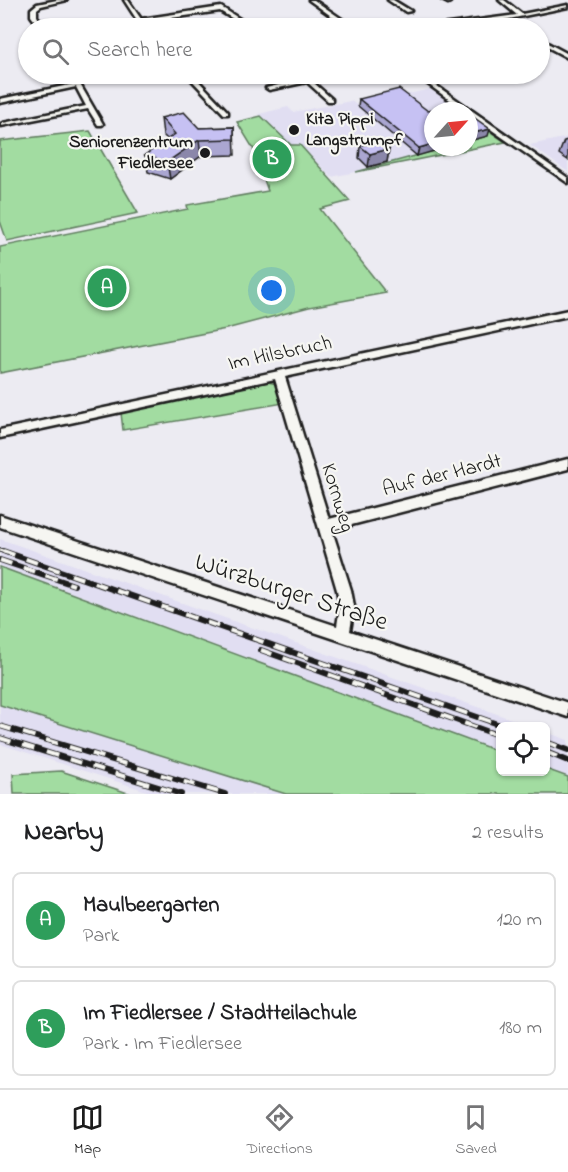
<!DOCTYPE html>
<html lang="en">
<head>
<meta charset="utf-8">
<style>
  body { margin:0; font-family:"Indie Flower",sans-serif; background:#f6f6f6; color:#202124 }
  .controls { position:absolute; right:18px; bottom:18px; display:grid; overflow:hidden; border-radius:9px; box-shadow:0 2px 4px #0004 }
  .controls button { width:54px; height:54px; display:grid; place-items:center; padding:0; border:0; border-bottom:2px solid #e0e0e0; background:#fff; color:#202124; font:30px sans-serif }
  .compass { position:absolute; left:424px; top:102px; width:54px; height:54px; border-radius:50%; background:#fff; box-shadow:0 2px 4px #0004; rotate:63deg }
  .you { position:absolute; left:272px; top:291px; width:21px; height:21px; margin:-15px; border:4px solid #fff; border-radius:50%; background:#1a73e8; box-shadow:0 0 0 9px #1a73e833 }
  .badge { display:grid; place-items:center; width:39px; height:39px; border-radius:50%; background:#1c1c1c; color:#fff; font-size:20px; font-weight:700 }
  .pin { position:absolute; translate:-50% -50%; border:3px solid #fff; box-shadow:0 2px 6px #0006 }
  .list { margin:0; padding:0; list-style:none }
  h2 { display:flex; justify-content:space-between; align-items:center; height:78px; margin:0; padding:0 24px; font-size:26px }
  h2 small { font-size:20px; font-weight:400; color:#757577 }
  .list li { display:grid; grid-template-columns:39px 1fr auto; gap:18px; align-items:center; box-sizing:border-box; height:96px; margin:0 12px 12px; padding:0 12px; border:2px solid #e0e0e0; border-radius:9px }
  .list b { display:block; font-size:22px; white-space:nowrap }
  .list p { margin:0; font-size:20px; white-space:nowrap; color:#757577 }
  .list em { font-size:20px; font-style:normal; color:#757577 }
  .icon { flex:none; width:33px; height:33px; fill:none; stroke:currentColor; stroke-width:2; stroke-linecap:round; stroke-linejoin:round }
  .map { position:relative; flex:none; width:568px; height:794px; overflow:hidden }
  .search { position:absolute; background:#fff; box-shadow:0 2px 4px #0004; left:18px; right:18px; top:18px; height:66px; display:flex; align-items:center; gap:15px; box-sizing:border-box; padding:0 21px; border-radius:33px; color:#757577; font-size:22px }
  .sheet { height:294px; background:#fff }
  nav { display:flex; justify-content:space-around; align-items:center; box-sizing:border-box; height:84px; border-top:2px solid #e0e0e0; background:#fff; font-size:16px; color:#757577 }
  nav a { display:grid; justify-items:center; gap:3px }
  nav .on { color:#1c1c1c }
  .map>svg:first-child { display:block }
</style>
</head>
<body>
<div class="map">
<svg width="568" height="794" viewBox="0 0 568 794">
  <rect width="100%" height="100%" fill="#ecebf2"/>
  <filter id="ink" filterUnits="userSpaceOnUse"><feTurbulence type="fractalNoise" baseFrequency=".0167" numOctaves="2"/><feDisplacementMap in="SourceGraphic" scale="12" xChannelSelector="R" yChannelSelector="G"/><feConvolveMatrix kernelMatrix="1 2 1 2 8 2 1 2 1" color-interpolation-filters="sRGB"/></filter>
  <g filter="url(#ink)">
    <path fill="#e1def2" d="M 430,89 L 459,109 L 433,111 L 433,147 L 448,147 L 356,172 L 331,177 L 300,145 L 291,145 L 259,114 L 288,107 L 293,112 L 351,101 L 358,106 Z
      M 568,137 L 568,172 L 530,145 Z
      M 0,539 L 29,549 L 531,726 L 500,726 L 500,752 L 0,566 Z
      M 0,705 L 286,794 L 156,794 L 0,744 Z
      M 546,732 L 568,740 L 568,777 L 546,769 Z"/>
    <path fill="#a2dca1" stroke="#5f7c5e" stroke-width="1.5" d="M 261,116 L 291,145 L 300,145 L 350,201 L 320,209 L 386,293 L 309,307 L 226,329 L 0,373 L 0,247 L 188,209 L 187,205 L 268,191 L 253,148 L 237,122 Z
      M 469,117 L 505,142 L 356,172 L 448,147 L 469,147 L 469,141 L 487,136 Z
      M 90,131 L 138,213 L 7,241 L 0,221 L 0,141 Z
      M 268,382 L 277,384 L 284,403 L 123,430 L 121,413 Z
      M 0,567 L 500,752 L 500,772 L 546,772 L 546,769 L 568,777 L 568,794 L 286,794 L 0,705 Z
      M 61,771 L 131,794 L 14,794 L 13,774 Z"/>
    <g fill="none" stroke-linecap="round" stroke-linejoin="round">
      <defs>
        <path id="minor" d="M 57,0 L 67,0 L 41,6 L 37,9 L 37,16 L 45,28 L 40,28 L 31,16 L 31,9 L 37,4 Z
          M 124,0 L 128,0 L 141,19 L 221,7 L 254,28 L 248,28 L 220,11 L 143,22 L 148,28 L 143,28 L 135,21 L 137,20 Z
          M 309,0 L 314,0 L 355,28 L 349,28 L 342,24 L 308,28 L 310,26 L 338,21 Z
          M 388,0 L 393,0 L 411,11 L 406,12 Z
          M 442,0 L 448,0 L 450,2 L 448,3 Z
          M 499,0 L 504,0 L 522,14 L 568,5 L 568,7 L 504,20 L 516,28 C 508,28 502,22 494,22 C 469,23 443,31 418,28 L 517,15 Z
          M 540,39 L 568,54 L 568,58 L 540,43 Z
          M 68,74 L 74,74 L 103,124 L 102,125 L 98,125 L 88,109 L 1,126 L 1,124 L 3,123 L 86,106 L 76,87 L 0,103 L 0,99 L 74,84 Z
          M 186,74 L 192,74 L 228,112 L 228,114 L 224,114 Z
          M 304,74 L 332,99 L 332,101 L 328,101 L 307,82 L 269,90 L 266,88 L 304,79 L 301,76 Z
          M 414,74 L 420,74 L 568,178 L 568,183 L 469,114 L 469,111 L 465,111 Z
          M 568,310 L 568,316 L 285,377 L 329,519 L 568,459 L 568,469 L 332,530 L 351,590 L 354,606 L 350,631 L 568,703 L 568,717 L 0,527 L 0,515 L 337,626 L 340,606 L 337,590 L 275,379 L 0,438 L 0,430 Z"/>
      </defs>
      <use href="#minor" stroke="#1c1c1c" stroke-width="5"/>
      <use href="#minor" fill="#f6f6f2" fill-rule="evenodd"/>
      <defs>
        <path id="rail-far1" d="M 0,550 L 7,553"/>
        <path id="rail" d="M 3,551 L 503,726
          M 0,560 L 74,585
          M 261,650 L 500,736
          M 0,726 L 225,794
          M 0,738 L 181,794
          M 546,742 L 568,750
          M 546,752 L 568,761"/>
      </defs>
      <use href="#rail-far1" stroke="#1c1c1c" stroke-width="5"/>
      <use href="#rail" stroke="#1c1c1c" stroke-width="6"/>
      <use href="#rail-far1" stroke="#f6f6f2" stroke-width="3" stroke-dasharray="10" stroke-linecap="butt"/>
      <use href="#rail" stroke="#f6f6f2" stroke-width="4" stroke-dasharray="12" stroke-linecap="butt"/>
    </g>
    <path fill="#aaa6d1" stroke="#1c1c1c" stroke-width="1.5" d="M 359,99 L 428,111 L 417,156 L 358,106 Z
      M 161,118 L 199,128 L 234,127 L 235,155 L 201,156 L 170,179 L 148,172 L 145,155 L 167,139 L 163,135 Z
      M 568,140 L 568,160 L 559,154 L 564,141 Z
      M 360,146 L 389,149 L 387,162 L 368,167 L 359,158 Z"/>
    <path fill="#8b87aa" stroke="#1c1c1c" stroke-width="1.5" d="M 490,129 L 488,136 L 469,141 L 469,134 Z
      M 199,140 L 201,156 L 170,179 L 167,162 Z
      M 433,144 L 433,147 L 448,147 L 417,156 L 419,148 Z
      M 389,149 L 387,162 L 368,167 L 370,154 Z"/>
    <path fill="#c6c1f3" stroke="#1c1c1c" stroke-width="1.5" d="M 399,89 L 428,111 L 455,104 L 465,111 L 433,111 L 433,144 L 419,148 L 359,99 Z
      M 184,112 L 199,128 L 234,127 L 234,139 L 199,140 L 167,162 L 145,155 L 175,134 L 161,118 Z
      M 469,114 L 490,129 L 469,134 Z
      M 379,140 L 389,149 L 370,154 L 360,146 Z"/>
  </g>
  <g fill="#1c1c1c" stroke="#f6f6f2" stroke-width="2">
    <circle cx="294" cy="130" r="6"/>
    <circle cx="205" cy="153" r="6"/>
  </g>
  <g text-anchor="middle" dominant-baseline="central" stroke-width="4.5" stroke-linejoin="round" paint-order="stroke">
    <g font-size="18" font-weight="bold" fill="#1c1c1c" stroke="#f6f6f2" text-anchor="start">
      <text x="306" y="120">Kita Pippi<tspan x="306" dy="21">Langstrumpf</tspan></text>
      <text x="193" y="143" text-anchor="end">Seniorenzentrum<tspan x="193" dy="21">Fiedlersee</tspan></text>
    </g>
    <g font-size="21" fill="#1c1c1c" stroke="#f6f6f2">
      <text transform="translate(280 354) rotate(-12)">Im Hilsbruch</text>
      <text transform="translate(442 476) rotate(-14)">Auf der Hardt</text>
      <text transform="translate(337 498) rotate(73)">Kornweg</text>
    </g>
    <g font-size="26" fill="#1c1c1c" stroke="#f6f6f2">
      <text transform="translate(291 593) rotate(18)">Würzburger Straße</text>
    </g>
  </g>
</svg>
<div class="controls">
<button><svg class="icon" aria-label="locate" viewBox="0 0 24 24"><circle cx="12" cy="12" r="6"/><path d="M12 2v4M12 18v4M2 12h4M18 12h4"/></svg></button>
</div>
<svg class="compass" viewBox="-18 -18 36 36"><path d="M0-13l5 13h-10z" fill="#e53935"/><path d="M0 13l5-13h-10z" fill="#757577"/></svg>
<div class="you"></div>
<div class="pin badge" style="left:107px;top:288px;background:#2e9e5b">A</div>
<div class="pin badge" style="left:272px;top:159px;background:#2e9e5b">B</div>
<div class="search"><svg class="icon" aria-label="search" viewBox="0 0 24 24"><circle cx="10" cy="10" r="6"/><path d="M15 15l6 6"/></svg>Search here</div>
</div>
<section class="sheet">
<h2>Nearby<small>2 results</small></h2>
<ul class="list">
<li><span class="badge" style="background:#2e9e5b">A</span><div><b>Maulbeergarten</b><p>Park</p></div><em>120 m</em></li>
<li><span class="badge" style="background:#2e9e5b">B</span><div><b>Im Fiedlersee / Stadtteilachule</b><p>Park · Im Fiedlersee</p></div><em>180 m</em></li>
</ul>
</section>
<nav>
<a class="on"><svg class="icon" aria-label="map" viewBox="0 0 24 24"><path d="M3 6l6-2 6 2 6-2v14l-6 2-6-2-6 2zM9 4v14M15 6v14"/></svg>Map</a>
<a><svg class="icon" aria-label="directions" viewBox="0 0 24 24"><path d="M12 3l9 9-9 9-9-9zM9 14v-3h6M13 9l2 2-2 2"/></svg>Directions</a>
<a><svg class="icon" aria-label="saved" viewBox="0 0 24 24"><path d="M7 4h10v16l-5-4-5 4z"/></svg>Saved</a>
</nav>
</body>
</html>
